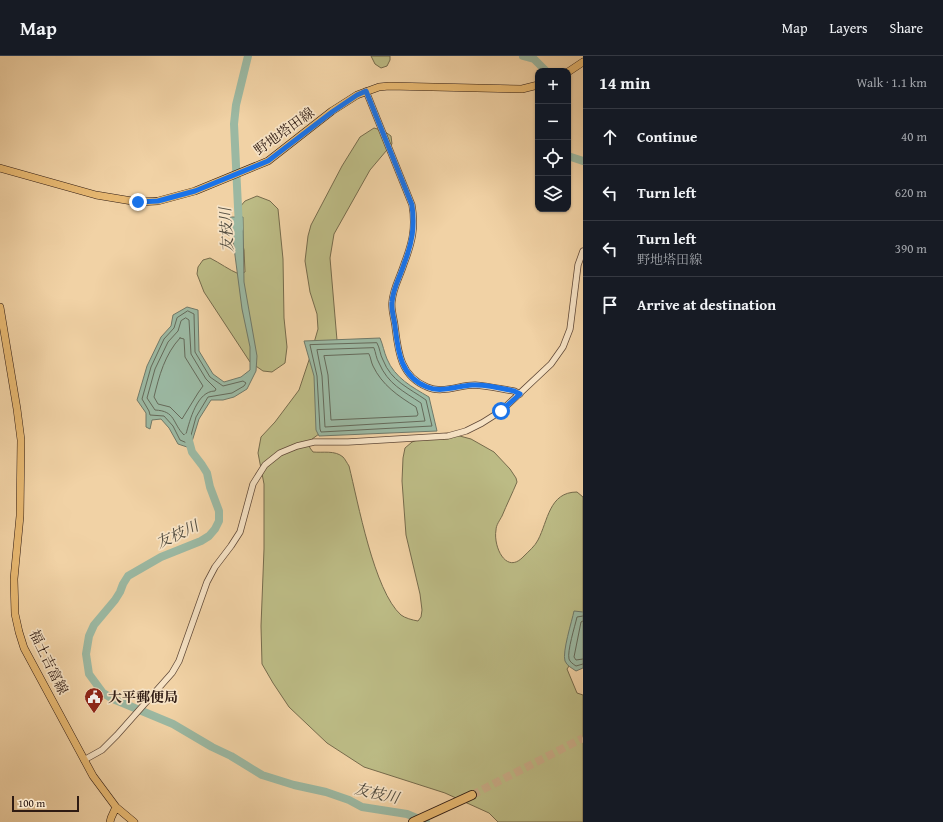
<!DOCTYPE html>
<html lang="en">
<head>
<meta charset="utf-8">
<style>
  body { margin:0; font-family:"Gentium Book Plus","Noto Serif JP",serif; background:#20242c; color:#f1f3f6 }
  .controls { position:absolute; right:12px; top:12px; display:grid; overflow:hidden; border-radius:8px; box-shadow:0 1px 3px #0004 }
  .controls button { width:36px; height:36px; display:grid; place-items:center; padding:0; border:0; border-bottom:1px solid #363941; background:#171b24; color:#f1f3f6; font:20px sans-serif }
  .scale { position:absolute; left:12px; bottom:10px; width:67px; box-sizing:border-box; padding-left:4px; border:2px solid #2f1b13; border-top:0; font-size:11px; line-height:14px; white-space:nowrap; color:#2f1b13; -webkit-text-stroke:3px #f6e2c4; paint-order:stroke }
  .stop { position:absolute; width:12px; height:12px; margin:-9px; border:3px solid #1a73e8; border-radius:50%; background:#fff }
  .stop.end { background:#1a73e8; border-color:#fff; box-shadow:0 1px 4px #0008 }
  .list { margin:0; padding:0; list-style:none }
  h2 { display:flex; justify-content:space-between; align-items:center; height:52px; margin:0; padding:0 16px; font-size:17px }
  h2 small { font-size:13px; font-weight:400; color:#9ea1a6 }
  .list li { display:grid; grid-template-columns:26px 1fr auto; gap:12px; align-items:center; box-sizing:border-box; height:56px; padding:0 16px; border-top:1px solid #363941 }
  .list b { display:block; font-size:15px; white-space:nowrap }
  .list p { margin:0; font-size:13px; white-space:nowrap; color:#9ea1a6 }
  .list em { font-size:13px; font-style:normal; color:#9ea1a6 }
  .icon { flex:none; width:22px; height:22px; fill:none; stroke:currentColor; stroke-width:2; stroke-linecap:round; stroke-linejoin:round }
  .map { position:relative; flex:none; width:583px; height:766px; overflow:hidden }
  header { display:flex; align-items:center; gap:24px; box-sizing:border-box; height:56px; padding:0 20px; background:#171b24; border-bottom:1px solid #363941 }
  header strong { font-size:19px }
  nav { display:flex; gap:22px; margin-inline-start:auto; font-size:14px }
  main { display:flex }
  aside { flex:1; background:#171b24 }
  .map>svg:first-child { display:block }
</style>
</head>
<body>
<header>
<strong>Map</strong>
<nav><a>Map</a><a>Layers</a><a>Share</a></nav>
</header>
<main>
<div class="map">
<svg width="583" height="766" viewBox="0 0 583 766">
  <rect width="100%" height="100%" fill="#f1d2a5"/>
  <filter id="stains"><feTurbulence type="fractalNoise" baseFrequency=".005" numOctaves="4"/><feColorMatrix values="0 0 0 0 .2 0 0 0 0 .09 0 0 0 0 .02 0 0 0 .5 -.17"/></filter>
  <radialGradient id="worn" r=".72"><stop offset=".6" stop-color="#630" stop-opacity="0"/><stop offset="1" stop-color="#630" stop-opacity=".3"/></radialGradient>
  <path fill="#bcbb85" stroke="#766b4c" d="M 371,0 L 390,0 L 390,4 L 387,10 L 381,12 L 375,8 Z
    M 374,72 L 384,75 L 391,80 L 392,88 L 370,114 L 334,178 L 330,202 L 338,296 L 319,378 L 308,386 L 310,392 L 313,396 C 323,397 335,394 343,401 C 345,403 347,407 349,410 C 358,446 374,535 401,559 C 405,562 412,564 418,565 L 421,561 L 422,554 L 420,538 L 406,479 L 402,425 L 403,402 L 405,392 L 412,386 L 430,379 L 456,379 L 471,383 L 494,396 L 510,413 L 516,422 L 517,426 C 512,438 507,448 502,460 C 500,464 496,469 496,474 C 493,490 506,520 524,500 C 529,495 535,490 538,484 C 548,465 549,436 577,436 L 583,441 L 583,590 L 567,613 L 577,637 L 583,639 L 583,766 L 498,766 L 489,757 L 445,737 L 364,711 L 327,687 L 289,651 L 273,627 L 262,608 L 261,570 L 264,493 L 264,428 L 258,397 L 261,381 L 275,366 L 299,334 L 309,304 L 318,273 L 317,258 L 310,236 L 305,205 L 308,180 L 311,169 L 342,110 L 360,81 Z
    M 257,140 L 270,145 L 278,153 L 283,203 L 284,262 L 287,291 L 285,307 L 272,316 L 263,315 L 250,306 L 204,236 L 197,218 L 198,211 L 203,204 L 210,202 C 220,207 229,214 239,218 L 245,216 L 244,194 L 238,167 L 239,152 L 245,145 Z"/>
  <path fill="#9bb8a2" stroke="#707969" d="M 230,161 L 243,161 L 244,226 L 257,300 L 256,315 L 247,333 L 234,341 L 223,344 L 211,344 L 199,363 L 190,392 L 178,388 L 169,372 L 161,363 L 152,364 L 150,373 L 146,371 L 146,357 L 137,344 L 147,310 L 161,281 L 171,270 L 173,259 L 187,251 L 198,254 L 199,295 L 213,318 L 224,326 L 241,321 L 250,314 L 250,291 L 242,253 Z
    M 380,282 C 383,289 384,296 387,303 C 395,322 412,331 429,341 L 437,375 L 319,380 L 316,374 L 314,320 L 304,285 Z
    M 574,555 L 583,556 L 583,612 L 576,615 C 572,612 567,610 565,605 C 562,596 572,565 574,555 Z"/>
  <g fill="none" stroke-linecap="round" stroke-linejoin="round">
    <path stroke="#656a5a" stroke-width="1" d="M 188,255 L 194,258 L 195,296 L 210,321 L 223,330 L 243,325 L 246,327 L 244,330 L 232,337 L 208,341 L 196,361 L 190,383 L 187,387 L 180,384 L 173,370 L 164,360 L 150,359 L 149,355 L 142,343 L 151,311 L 164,283 L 174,272 L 177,262 Z
      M 186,262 L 189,264 L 191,298 L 206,323 L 216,333 L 215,335 C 197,335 190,364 186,378 L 184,379 C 172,367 176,355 155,354 L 147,342 L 155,313 L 168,286 L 178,275 L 181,265 Z
      M 180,282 L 184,283 L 185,301 L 203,330 L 198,337 L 182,363 L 170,351 L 158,348 L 154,341 C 159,320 165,298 180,282 Z
      M 377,287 C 380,292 380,299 383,304 C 391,325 409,332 426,344 L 432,370 L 321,376 L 320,373 L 317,320 L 310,289 Z
      M 374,292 C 376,297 376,302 379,307 C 388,328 403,335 421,347 L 425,365 L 325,371 L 322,320 L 317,294 Z
      M 369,298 C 371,302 371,306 373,310 C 382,329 398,340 416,351 L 418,358 L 417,360 L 331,364 L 328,319 L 324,300 Z
      M 583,560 L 577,561 C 575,570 567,595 569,603 C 570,606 573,608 576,610 L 583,608
      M 583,565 L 581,566 L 574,601 L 576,604 L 583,603"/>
    <path stroke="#9bb8a2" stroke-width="8" d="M 523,0 L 534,3 L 546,15
      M 568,100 L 583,105
      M 239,172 L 234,68 L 236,49 L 248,0
      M 188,381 L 192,396 L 202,409 L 207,417 L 210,431 L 219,455 L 219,465 L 215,473 L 209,480 L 201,485 L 161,501 L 128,520 L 123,528 L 120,536 L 115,544 L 94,569 L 89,580 L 86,598 L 89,618 L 103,637 L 113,643 L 173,668 L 212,691 L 231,700 L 262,719 L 294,729 L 326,736 L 349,744 L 362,751 L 407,758 L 426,766"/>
    <path stroke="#caad88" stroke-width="8" stroke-dasharray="8 4" stroke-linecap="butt" d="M 472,739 L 583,682"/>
    <defs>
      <path id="minor" d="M 366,35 L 412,149 C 416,172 412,187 404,208 C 400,221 393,232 392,246 C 391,253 394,262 395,270 C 398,295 400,320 427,331 C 442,338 459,329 475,329 C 488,330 501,333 514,335 L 520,338
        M 84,704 L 102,694 L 117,679 L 172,617 L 179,605 L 207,526 L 215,511 L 231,490 L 240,476 L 253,428 L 265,409 L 280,397 L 297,390 L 314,386 L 348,386 L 448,380 L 466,375 L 482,367 L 501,355 L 551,308 L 563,291 L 570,273 L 578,209 L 583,195"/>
      <path id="major" d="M 568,16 L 583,6
        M 0,112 L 96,139 L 138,146 L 158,145 L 195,135 L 268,105 L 332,55 L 357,39 L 379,31 L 389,30 L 522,33 L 538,29
        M 0,251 L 17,353 L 21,384 L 20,460 L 14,523 L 15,558 L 19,576 L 24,592 L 93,720 L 116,751 L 111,762 L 110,766
        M 116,751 L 134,766"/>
      <path id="highway" d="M 413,766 L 472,739"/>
    </defs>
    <use href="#minor" stroke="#604938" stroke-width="7"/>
    <use href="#major" stroke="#2f1b13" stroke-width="8"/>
    <use href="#highway" stroke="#2f1b13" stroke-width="10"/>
    <use href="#minor" stroke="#f6e2c4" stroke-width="5.5"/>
    <use href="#major" stroke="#e8b972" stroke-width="7"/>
    <use href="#highway" stroke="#e8b972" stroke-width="8"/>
  </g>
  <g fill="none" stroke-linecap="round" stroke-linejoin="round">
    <path stroke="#1a73e8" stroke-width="5" d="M 138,146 L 158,145 L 195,135 L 268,105 L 332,56 L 357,39 L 366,35 L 412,149 C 415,172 412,187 404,208 C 400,221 393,232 392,246 C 391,253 394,262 395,270 C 398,295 400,320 427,331 C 441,337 457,330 472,329 C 486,328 501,332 514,335 L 520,338 L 501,355"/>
  </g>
  <defs>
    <symbol id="civic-pin" viewBox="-11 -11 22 30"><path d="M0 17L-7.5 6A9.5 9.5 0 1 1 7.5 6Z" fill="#8f2418" stroke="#f6e2c4"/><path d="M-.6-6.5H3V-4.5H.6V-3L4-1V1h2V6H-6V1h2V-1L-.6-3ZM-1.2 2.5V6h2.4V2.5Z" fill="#fff"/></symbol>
  </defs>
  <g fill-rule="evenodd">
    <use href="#civic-pin" x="83" y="630" width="22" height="30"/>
  </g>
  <g text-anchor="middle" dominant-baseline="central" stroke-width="3.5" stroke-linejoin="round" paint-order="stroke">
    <g font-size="14" fill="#2f1b13" stroke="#f6e2c4">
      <text transform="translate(284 75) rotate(-36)">野地塔田線</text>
      <text transform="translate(49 606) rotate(64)">福土吉富線</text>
    </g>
    <g font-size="14" font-weight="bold" fill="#2f1b13" stroke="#f6e2c4" text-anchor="start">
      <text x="108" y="641">大平郵便局</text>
    </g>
    <g font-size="15" font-style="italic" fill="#4f4a3e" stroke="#f6e2c4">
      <text transform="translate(226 174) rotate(-93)">友枝川</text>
      <text transform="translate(177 478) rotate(-25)">友枝川</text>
      <text transform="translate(377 737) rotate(13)">友枝川</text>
    </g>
  </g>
  <rect width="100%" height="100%" filter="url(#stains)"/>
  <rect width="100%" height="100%" fill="url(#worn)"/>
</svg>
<div class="controls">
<button>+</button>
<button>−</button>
<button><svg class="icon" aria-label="locate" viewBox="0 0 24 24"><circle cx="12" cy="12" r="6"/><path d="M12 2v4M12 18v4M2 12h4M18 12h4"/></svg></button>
<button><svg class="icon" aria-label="layers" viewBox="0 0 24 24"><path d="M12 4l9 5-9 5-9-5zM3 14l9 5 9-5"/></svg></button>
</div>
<div class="scale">100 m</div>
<div class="stop" style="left:501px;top:355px"></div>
<div class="stop end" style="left:138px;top:146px"></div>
</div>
<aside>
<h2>14 min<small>Walk · 1.1 km</small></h2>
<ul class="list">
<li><svg class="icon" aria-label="ahead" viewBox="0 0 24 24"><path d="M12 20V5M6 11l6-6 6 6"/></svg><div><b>Continue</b></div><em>40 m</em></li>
<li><svg class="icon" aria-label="left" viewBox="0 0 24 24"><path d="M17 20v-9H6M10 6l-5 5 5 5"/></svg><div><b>Turn left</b></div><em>620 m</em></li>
<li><svg class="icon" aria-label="left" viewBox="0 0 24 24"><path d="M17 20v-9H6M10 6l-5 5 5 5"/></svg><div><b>Turn left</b><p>野地塔田線</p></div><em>390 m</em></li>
<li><svg class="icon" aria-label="arrive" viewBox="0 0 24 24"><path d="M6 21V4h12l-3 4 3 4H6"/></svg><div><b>Arrive at destination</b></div></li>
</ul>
</aside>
</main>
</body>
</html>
